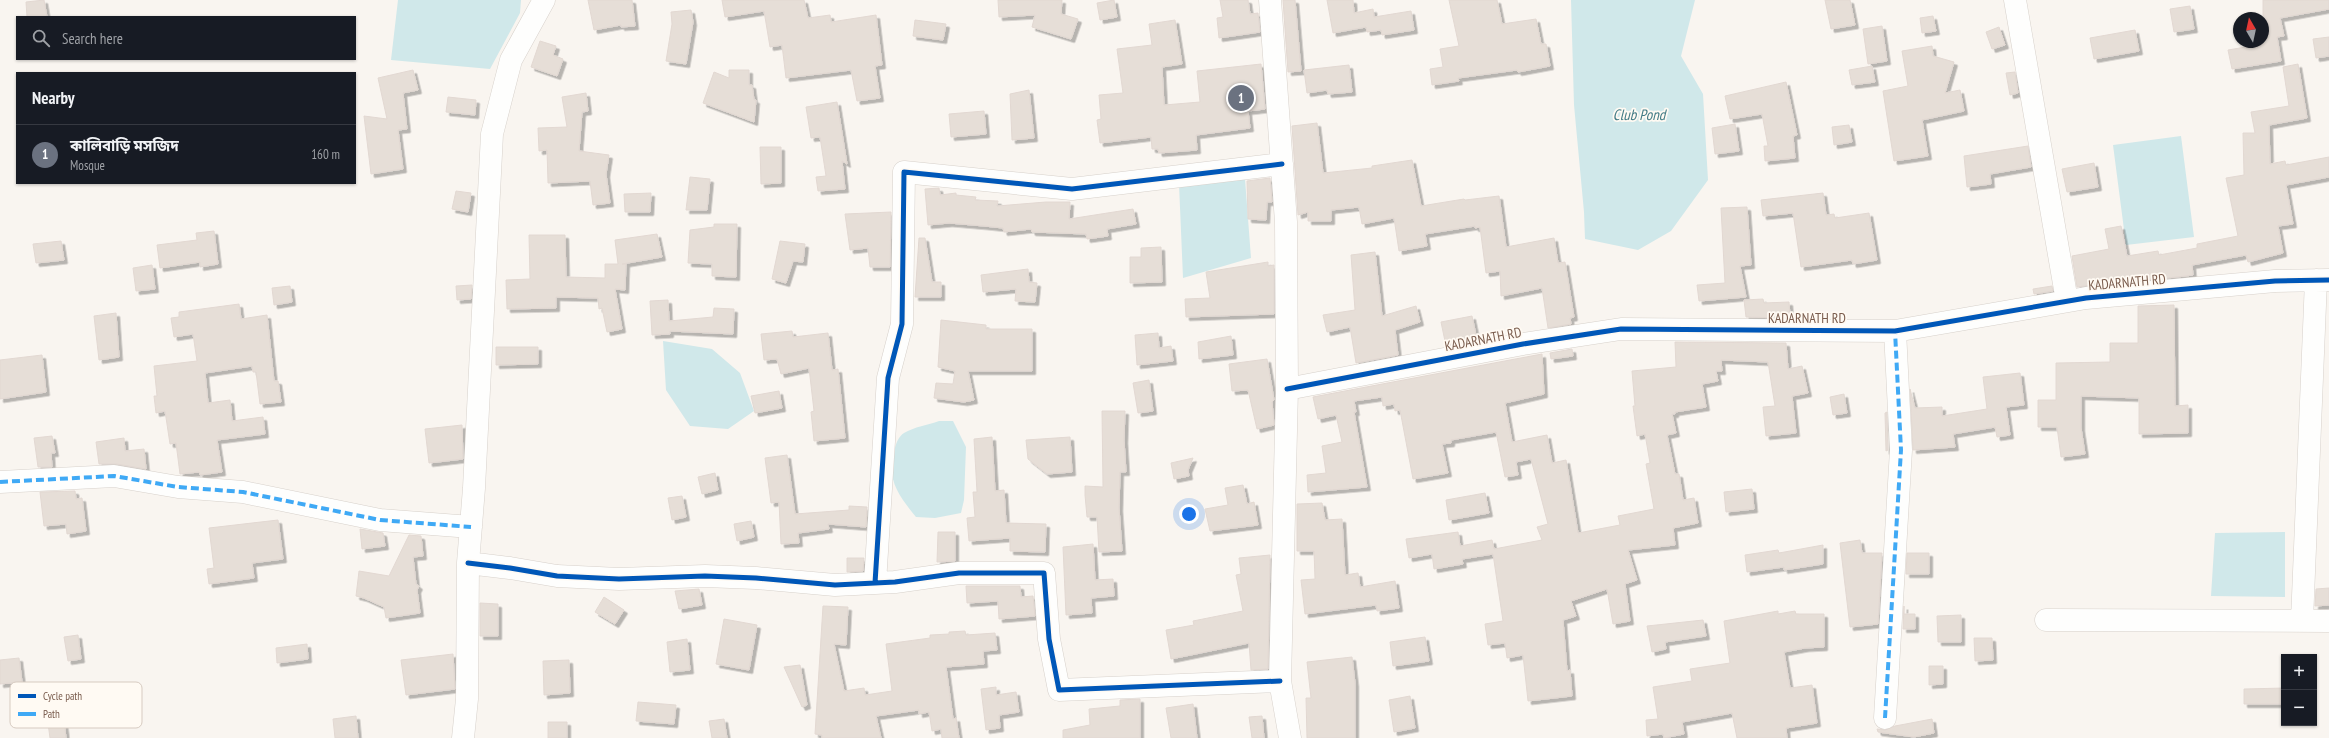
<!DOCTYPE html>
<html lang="en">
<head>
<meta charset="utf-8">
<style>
  body { margin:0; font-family:"PT Sans Narrow","Noto Sans Bengali",sans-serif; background:#20242c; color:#f1f3f6 }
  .controls { position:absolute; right:12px; bottom:12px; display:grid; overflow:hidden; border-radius:0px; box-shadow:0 1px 3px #0004 }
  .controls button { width:36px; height:36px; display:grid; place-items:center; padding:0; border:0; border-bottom:1px solid #363941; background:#171b24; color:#f1f3f6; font:20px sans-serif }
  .compass { position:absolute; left:2233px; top:12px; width:36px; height:36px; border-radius:50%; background:#171b24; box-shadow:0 1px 3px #0004; rotate:351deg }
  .you { position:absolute; left:1189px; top:514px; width:14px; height:14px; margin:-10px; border:3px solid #fff; border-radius:50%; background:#1a73e8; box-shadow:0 0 0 6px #1a73e833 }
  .badge { display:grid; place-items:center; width:26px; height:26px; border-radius:50%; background:#a69286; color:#fff; font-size:13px; font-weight:700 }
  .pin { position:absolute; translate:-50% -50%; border:2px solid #fff; box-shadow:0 1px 4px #0006 }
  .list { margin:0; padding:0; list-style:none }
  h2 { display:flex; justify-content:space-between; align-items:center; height:52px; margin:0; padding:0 16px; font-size:17px }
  h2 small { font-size:13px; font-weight:400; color:#9ea1a6 }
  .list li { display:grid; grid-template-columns:26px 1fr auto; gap:12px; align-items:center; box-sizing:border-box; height:60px; padding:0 16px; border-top:1px solid #363941 }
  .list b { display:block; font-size:15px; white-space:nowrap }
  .list p { margin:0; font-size:13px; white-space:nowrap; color:#9ea1a6 }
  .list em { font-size:13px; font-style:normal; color:#9ea1a6 }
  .icon { flex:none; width:22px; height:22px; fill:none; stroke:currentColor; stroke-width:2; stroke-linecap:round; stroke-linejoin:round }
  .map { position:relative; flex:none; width:2329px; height:738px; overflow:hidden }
  .search { position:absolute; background:#171b24; box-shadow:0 1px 3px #0004; left:16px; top:16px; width:340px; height:44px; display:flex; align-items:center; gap:10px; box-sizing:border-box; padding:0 14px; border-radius:0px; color:#9ea1a6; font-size:15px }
  .panel { position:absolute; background:#171b24; box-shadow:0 1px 3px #0004; left:16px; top:72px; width:340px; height:112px; border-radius:0px }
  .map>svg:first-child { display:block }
</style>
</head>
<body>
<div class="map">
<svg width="2329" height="738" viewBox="0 0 2329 738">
  <defs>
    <filter id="shadow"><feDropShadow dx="3.5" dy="3.5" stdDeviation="0" flood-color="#0004"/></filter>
  </defs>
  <rect width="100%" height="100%" fill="#f9f5f0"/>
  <path fill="#d0e8ea" d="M 398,0 L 521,0 L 520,13 L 490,69 L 391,60 Z
    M 1571,0 L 1695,0 L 1681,56 L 1703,94 L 1708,180 L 1671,231 L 1638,250 L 1585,239 L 1584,212 L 1574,105 Z
    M 2181,136 L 2194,237 L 2126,245 L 2113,145 Z
    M 1245,179 L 1251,258 L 1183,278 L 1179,184 Z
    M 663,341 L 712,349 L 740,373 L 754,411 L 728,429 L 690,426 L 666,390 Z
    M 939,421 L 953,421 L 966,447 L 964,500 L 961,513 L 935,518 L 916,517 C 898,495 885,478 895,448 C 896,443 899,436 904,433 C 914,427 928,425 939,421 Z
    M 2285,532 L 2285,597 L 2211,596 L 2215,533 Z"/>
  <path fill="#e6ded7" stroke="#e2d8d2" filter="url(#shadow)" d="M 44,0 L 47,17 L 27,17 L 26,2 Z
    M 588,0 L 632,0 L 635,26 L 621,27 L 621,25 L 594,30 Z
    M 722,0 L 804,0 L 808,18 L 830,15 L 831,22 L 876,15 L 882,65 L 875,66 L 880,98 L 857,101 L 851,70 L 786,78 L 782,45 L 770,47 L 764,11 L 725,17 Z
    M 998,0 L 1062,0 L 1061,14 L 1078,19 L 1071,39 L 1032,27 L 1035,15 L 999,17 Z
    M 1114,0 L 1117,17 L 1100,20 L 1097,3 Z
    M 1220,0 L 1248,0 L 1250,14 L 1258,13 L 1260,32 L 1219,38 L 1217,18 L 1223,17 Z
    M 1283,0 L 1295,0 L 1301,71 L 1288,72 Z
    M 1327,0 L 1353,0 L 1354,13 L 1373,9 L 1374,17 L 1411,11 L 1414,30 L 1382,35 L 1381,30 L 1367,32 L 1366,27 L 1333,33 Z
    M 1449,0 L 1497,0 L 1502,24 L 1536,19 L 1541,44 L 1546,44 L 1550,66 L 1518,72 L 1517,70 L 1458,78 L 1459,81 L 1432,85 L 1430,69 L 1443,67 L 1440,49 L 1459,46 Z
    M 1825,0 L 1850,0 L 1855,25 L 1831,29 Z
    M 2263,0 L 2329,0 L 2329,9 L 2280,18 L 2284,36 L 2277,37 L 2281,61 L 2232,69 L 2228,50 L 2263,44 Z
    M 2190,6 L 2194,29 L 2174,32 L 2170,9 Z
    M 691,10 L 693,22 L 686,64 L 666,61 L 672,24 L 671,12 Z
    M 1933,16 L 1936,31 L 1922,33 L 1920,18 Z
    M 915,20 L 946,24 L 943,40 L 913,36 Z
    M 1175,20 L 1182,64 L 1162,67 L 1164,105 L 1200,102 L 1197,71 L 1261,64 L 1265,109 L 1248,111 L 1250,128 L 1196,135 L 1197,150 L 1159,153 L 1158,149 L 1152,149 L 1151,137 L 1100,143 L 1097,120 L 1101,119 L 1099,95 L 1123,93 L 1117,49 L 1152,45 L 1149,24 Z
    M 1882,26 L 1887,61 L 1868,64 L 1863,29 Z
    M 1999,27 L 2005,45 L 1992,49 L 1986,32 Z
    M 2135,30 L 2139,51 L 2094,59 L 2090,38 Z
    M 2329,37 L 2329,56 L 2316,58 L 2313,39 Z
    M 540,41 L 556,46 L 553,55 L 563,59 L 557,76 L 531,67 Z
    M 1932,46 L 1933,56 L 1954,62 L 1945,93 L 1960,90 L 1964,111 L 1922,120 L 1928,156 L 1894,161 L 1883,91 L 1908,86 L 1902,51 Z
    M 2298,64 L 2307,118 L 2269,125 L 2270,164 L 2285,161 L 2286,165 L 2329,157 L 2329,177 L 2286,185 L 2293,224 L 2278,226 L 2283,253 L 2248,262 L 2246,255 L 2192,265 L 2193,275 L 2186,276 L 2138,281 L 2137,279 L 2077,287 L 2072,256 L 2109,249 L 2105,229 L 2121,226 L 2127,256 L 2158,251 L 2159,255 L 2197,248 L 2197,244 L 2238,236 L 2226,178 L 2244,175 L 2243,133 L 2255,133 L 2251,112 L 2289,106 L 2283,67 Z
    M 1349,65 L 1352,92 L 1328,94 L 1327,90 L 1307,93 L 1304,70 Z
    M 1872,66 L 1875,82 L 1852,85 L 1849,70 Z
    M 413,70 L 418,90 L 403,93 L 407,129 L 398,130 L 403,169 L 371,174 L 364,116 L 387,119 L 378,78 Z
    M 729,70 L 749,70 L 749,85 L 752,85 L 754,100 L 756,100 L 754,122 L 703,103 L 714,72 L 729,78 Z
    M 2015,72 L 2018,93 L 2010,95 L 2006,73 Z
    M 1786,82 L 1797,135 L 1793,136 L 1795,158 L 1765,161 L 1764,146 L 1768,146 L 1762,114 L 1730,119 L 1725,96 Z
    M 1029,90 L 1034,138 L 1012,140 L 1010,94 Z
    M 586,93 L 588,111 L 582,112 L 579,151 L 609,155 L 606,174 L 610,203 L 593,205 L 590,181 L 548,183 L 547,150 L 539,151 L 538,128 L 567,127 L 562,97 Z
    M 448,97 L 476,100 L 475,115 L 446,112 Z
    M 837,102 L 847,164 L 842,161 L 845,189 L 818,191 L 816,177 L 826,176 L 820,137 L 811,138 L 806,107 Z
    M 984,111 L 986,134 L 951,137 L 949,114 Z
    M 1317,123 L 1323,173 L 1372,168 L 1372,166 L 1412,160 L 1421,206 L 1464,199 L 1465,200 L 1499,196 L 1506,247 L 1554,238 L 1558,263 L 1565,262 L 1574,317 L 1570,318 L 1571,324 L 1548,328 L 1542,288 L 1501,296 L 1500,271 L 1486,273 L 1480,227 L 1475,228 L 1475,226 L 1425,234 L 1427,246 L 1399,251 L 1394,218 L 1362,224 L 1359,207 L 1331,210 L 1331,221 L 1308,221 L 1308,212 L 1298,215 L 1292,126 Z
    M 1735,124 L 1739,151 L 1715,154 L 1712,128 Z
    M 1849,125 L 1852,142 L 1834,145 L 1832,127 Z
    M 2028,146 L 2031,167 L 1990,174 L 1991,184 L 1967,187 L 1964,156 Z
    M 760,147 L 781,147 L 781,183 L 761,184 Z
    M 2094,163 L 2098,187 L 2067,192 L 2062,169 Z
    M 690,177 L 710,179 L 707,210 L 686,210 Z
    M 1270,178 L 1272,202 L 1267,202 L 1266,220 L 1248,219 L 1247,181 Z
    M 939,188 L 940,195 L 956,193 L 956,195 L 976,197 L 975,200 L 998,201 L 997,206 L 1046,202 L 1070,202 L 1069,219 L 1133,209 L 1136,224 L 1107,229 L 1108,236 L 1087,239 L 1086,234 L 1032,232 L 1031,229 L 1004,232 L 1003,228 L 984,226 L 949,223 L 928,225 L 925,189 Z
    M 456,191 L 471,193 L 468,212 L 452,209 Z
    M 651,193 L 650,212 L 625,212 L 624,194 Z
    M 1823,193 L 1826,215 L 1834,214 L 1835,218 L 1869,213 L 1877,260 L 1853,264 L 1852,260 L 1801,267 L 1793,213 L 1763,216 L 1761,200 Z
    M 1747,207 L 1751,265 L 1740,266 L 1746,297 L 1699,301 L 1697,285 L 1725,283 L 1721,208 Z
    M 891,212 L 890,267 L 870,267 L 868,248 L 850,250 L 845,214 Z
    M 714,224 L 737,224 L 736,277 L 712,276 L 712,264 L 688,263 L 690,230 L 714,227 Z
    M 214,231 L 218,264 L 200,267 L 200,262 L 160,268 L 157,245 L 197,240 L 196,233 Z
    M 657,234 L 662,257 L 622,264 L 626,264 L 625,290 L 615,289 L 622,329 L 607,332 L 602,308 L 599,309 L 598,298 L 556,297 L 556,308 L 507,309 L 506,280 L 530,279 L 529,235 L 565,235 L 566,277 L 605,278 L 605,264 L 618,264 L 615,240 Z
    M 919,238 L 925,238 L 932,282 L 941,282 L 941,297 L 915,297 Z
    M 61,241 L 64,260 L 36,263 L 33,244 Z
    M 780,241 L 805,244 L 803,262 L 793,261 L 786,283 L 772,279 Z
    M 1161,247 L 1162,282 L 1130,283 L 1130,257 L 1141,257 L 1141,248 Z
    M 1375,252 L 1382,316 L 1416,306 L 1420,322 L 1395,330 L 1398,355 L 1356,363 L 1350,327 L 1327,332 L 1323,315 L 1355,310 L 1351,255 Z
    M 1268,262 L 1268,266 L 1274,265 L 1274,314 L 1186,317 L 1185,299 L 1210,298 L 1206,272 Z
    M 152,265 L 155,289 L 136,291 L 133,268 Z
    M 1028,269 L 1029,282 L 1037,283 L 1035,302 L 1015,301 L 1016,289 L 983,292 L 981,275 Z
    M 472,285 L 471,299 L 457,300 L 456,286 Z
    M 290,286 L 292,302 L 274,305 L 272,288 Z
    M 2052,286 L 2053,291 L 2034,294 L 2033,289 Z
    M 1763,299 L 1764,303 L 1789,302 L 1790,316 L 1784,318 L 1746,317 L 1744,300 Z
    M 668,300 L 669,321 L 713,317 L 714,308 L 734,309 L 733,334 L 670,331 L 670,334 L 652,335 L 650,301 Z
    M 239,304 L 241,319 L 267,315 L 274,381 L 278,381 L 281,402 L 260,404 L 256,372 L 253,372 L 252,366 L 205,373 L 208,403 L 230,400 L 232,421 L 263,417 L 265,434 L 217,440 L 222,472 L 200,475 L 199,472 L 180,474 L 176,443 L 170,444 L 165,411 L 156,413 L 154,396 L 157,396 L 154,366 L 197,361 L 193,334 L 174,337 L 171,318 L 179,317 L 179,312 Z
    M 2174,305 L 2175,406 L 2188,405 L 2188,433 L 2139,434 L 2139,398 L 2081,396 L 2081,428 L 2085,454 L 2061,457 L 2057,427 L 2038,427 L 2038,400 L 2056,400 L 2056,363 L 2110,362 L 2110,343 L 2138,343 L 2138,306 Z
    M 116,313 L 119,357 L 99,360 L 94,316 Z
    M 1472,316 L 1477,340 L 1446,346 L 1441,322 Z
    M 941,320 L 986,325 L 986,329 L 1032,329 L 1032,371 L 968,371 L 974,400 L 964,402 L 934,398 L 936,383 L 953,384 L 955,371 L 938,367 Z
    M 792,331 L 793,337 L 828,333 L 832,370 L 838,369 L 845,438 L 814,441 L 811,412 L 814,411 L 809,368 L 781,374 L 777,359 L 764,360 L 761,334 Z
    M 1158,333 L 1159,348 L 1171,346 L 1173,361 L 1137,365 L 1135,335 Z
    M 1231,336 L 1233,355 L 1199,359 L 1198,342 Z
    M 1675,342 L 1786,343 L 1788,369 L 1802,366 L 1808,393 L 1792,396 L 1796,433 L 1766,436 L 1763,407 L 1775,406 L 1768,362 L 1721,360 L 1722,371 L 1716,371 L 1718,381 L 1702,384 L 1706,407 L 1675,412 L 1675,414 L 1672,414 L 1676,433 L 1667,435 L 1675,474 L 1679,474 L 1683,500 L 1694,498 L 1698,523 L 1673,528 L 1675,545 L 1628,550 L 1637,580 L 1625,584 L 1630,621 L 1613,624 L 1607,589 L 1571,601 L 1576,616 L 1563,620 L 1567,671 L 1570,670 L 1572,696 L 1528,701 L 1523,655 L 1507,658 L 1505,643 L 1488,645 L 1485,624 L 1503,621 L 1493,554 L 1462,559 L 1463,564 L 1434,569 L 1432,554 L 1409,558 L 1406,539 L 1458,532 L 1460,546 L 1492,540 L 1494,549 L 1542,540 L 1537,527 L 1548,524 L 1531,459 L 1516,462 L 1518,475 L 1505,477 L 1496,432 L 1451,440 L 1451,443 L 1442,444 L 1448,473 L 1413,479 L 1400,410 L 1395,411 L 1394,404 L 1383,406 L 1382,397 L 1354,401 L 1356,412 L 1354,412 L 1367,487 L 1308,492 L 1307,475 L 1326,473 L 1322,446 L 1342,442 L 1336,415 L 1318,419 L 1313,397 L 1542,354 L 1544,394 L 1505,403 L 1512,442 L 1547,435 L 1552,463 L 1566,460 L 1578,533 L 1620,525 L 1618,516 L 1654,509 L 1646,464 L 1650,463 L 1645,434 L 1637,436 L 1633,406 L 1635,406 L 1632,371 L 1676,367 Z
    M 496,347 L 538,347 L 538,364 L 496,365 Z
    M 1572,349 L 1573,356 L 1551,359 L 1550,353 Z
    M 42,355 L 46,392 L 0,399 L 0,360 Z
    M 1267,359 L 1274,400 L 1272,402 L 1274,425 L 1257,429 L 1248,390 L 1232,391 L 1229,364 Z
    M 2020,373 L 2024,405 L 2006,407 L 2010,435 L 1997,437 L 1995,427 L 1953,434 L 1955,447 L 1913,450 L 1910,389 L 1915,408 L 1942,407 L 1942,416 L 1987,409 L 1983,377 Z
    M 1149,380 L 1153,411 L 1138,413 L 1133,383 Z
    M 779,391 L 782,408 L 755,413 L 751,396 Z
    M 1844,394 L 1847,413 L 1833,415 L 1830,397 Z
    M 1102,411 L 1125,411 L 1124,440 L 1126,472 L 1120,472 L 1119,508 L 1122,551 L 1099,552 L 1097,517 L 1087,517 L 1085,495 L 1085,486 L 1103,487 Z
    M 1887,412 L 1888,450 L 1886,451 L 1885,413 Z
    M 462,425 L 463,459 L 429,463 L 425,429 Z
    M 52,436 L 55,453 L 51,453 L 52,467 L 38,467 L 34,438 Z
    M 992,437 L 995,491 L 1004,490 L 1006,523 L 1046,524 L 1045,552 L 1010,551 L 1010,538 L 969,541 L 967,518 L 975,517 L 973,492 L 977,492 L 974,439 Z
    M 1070,437 L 1072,472 L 1047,474 L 1028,459 L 1026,440 Z
    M 124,438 L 125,451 L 144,449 L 146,469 L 116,464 L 99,464 L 96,442 Z
    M 787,455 L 795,514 L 849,510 L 849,506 L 867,507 L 866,527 L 828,524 L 829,529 L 798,533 L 799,543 L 781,544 L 779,502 L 771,503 L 765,458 Z
    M 1193,458 L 1188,470 L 1189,476 L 1174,479 L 1171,463 Z
    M 715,473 L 718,490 L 702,494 L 698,477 Z
    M 1243,485 L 1247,504 L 1254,502 L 1258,525 L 1210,531 L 1205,509 L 1228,505 L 1225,488 Z
    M 1752,489 L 1754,509 L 1726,512 L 1724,492 Z
    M 75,491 L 76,499 L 82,498 L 86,531 L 67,534 L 66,524 L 44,526 L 40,492 Z
    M 1485,493 L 1489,513 L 1449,520 L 1446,500 Z
    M 682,496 L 686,517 L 672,520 L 668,498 Z
    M 1322,503 L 1325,520 L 1342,519 L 1345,575 L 1358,573 L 1360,587 L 1395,581 L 1399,608 L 1377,611 L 1376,605 L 1305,614 L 1301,580 L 1315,579 L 1314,551 L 1297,551 L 1297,504 Z
    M 278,520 L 283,559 L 252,563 L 254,578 L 209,584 L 207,569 L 214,568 L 209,528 Z
    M 751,521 L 754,537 L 737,541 L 734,524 Z
    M 360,529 L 383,533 L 385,546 L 362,549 Z
    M 938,532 L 955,532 L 955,561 L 937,562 Z
    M 409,535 L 421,536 L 423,556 L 413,557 L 416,584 L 419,586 L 417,590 L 420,613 L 386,618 L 384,607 L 364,598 L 356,596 L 359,571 L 389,576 Z
    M 1860,540 L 1862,553 L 1882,553 L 1878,624 L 1850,627 L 1840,543 Z
    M 1093,544 L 1095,580 L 1113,579 L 1114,596 L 1091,598 L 1092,613 L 1066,615 L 1063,547 Z
    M 1823,545 L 1823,564 L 1784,570 L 1784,567 L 1747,572 L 1745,555 L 1778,550 L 1779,553 Z
    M 1907,553 L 1929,553 L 1929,574 L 1906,574 Z
    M 1270,555 L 1268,669 L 1251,670 L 1249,643 L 1171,659 L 1166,630 L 1194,625 L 1193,621 L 1243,611 L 1236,575 L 1241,574 L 1239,558 Z
    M 847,558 L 864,558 L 863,571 L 847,572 Z
    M 966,586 L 1020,586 L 1021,597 L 1033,596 L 1035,616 L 999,619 L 998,601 L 967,603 Z
    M 2329,588 L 2329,605 L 2315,606 L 2316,589 Z
    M 699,589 L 702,605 L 679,609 L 675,591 Z
    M 604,597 L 624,610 L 615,624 L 595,612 Z
    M 480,603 L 498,604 L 498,636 L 480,636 Z
    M 823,606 L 848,607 L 846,645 L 834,644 L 844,691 L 864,688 L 865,695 L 892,691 L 886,644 L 930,638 L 930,635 L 949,634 L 949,632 L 965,631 L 966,635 L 995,633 L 997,650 L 983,651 L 984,664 L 946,667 L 953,719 L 956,718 L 959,738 L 942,738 L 941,729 L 932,731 L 929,712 L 919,714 L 919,710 L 876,716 L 881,738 L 822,738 L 822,735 L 815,734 Z
    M 1904,606 L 1904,614 L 1915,614 L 1915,629 L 1903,629 Z
    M 1778,611 L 1778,614 L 1795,611 L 1796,614 L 1824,614 L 1824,647 L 1805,648 L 1784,652 L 1790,688 L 1812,685 L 1817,723 L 1786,728 L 1787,738 L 1737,738 L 1732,713 L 1682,722 L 1684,734 L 1664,738 L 1663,734 L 1647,736 L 1646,720 L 1658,719 L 1653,687 L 1692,681 L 1690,669 L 1730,663 L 1724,621 Z
    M 1961,615 L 1961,642 L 1938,642 L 1937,616 Z
    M 724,619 L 757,625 L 749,670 L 716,664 Z
    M 1703,620 L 1706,636 L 1665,642 L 1666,649 L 1652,652 L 1647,626 Z
    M 78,635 L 81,659 L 68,661 L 64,637 Z
    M 1425,637 L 1429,661 L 1393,666 L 1390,642 Z
    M 1974,638 L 1992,638 L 1993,660 L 1975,661 Z
    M 687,639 L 690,670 L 670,672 L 667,642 Z
    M 307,644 L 308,659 L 277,663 L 276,648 Z
    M 453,654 L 455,689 L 406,695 L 401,660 Z
    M 1352,657 L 1355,683 L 1355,738 L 1307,738 L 1306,698 L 1311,698 L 1307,662 Z
    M 19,658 L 22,682 L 0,684 L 0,660 Z
    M 569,660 L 570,693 L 544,695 L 543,661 Z
    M 800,665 L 807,705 L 802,707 L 784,667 Z
    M 1929,666 L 1943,666 L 1943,684 L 1929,685 Z
    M 73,684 L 76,710 L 63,711 L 66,738 L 50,738 L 47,716 L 43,716 L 40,689 Z
    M 996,687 L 996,695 L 1016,692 L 1019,712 L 999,715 L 1000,728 L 986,730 L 981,689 Z
    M 2284,688 L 2284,704 L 2244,704 L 2244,689 Z
    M 1410,696 L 1415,728 L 1394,732 L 1389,700 Z
    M 1140,699 L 1140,738 L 1063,738 L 1063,730 L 1090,725 L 1089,709 L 1120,706 L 1120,700 Z
    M 638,702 L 676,705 L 674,724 L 636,721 Z
    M 1193,704 L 1197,738 L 1171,738 L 1166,708 Z
    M 356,716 L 358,738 L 335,738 L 333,719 Z
    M 1262,716 L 1264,738 L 1252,738 L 1249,717 Z
    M 724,719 L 727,738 L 712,738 L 709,721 Z
    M 1932,719 L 1934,733 L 1914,737 L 1878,732 L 1877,729 L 1885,730 L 1895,726 Z
    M 548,722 L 567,722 L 567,738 L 548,738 Z"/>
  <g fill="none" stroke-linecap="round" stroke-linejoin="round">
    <defs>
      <path id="minor" d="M 1270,0 L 1286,222 L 1287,389 L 1280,681 L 1290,738
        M 2015,0 L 2067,301
        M 1287,389 L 1523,344 L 1621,329 L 1895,331 L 2086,298 L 2275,281 L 2329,280
        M 0,482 L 114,476 L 178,487 L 243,492 L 380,520 L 471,527
        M 468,563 L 510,568 L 557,576 L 619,579 L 705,576 L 756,578 L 835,585 L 895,582 L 959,573 L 1044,573 L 1049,639 L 1059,690 L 1280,681
        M 875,583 L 888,378 L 902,324 L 904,172 L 1072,189 L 1282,164
        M 2046,620 L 2329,621
        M 2302,621 L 2316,280
        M 1885,718 L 1901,450 L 1895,331
        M 463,738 L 467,699 L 468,563 L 474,488 L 492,134 L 511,60 L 544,0"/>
    </defs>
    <use href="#minor" stroke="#d7d1cb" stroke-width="23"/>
    <use href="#minor" stroke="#fefefd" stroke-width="22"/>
    <path stroke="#3fa9f5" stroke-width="4" stroke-dasharray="8 4" stroke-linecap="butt" d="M 0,482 L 114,476 L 178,487 L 243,492 L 380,520 L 471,527
      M 1885,718 L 1901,450 L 1895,331"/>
    <defs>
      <path id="cycleway" d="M 1287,389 L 1523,344 L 1621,329 L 1895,331 L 2086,298 L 2275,281 L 2329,280
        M 468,563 L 510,568 L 557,576 L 619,579 L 705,576 L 756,578 L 835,585 L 895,582 L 959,573 L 1044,573 L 1049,639 L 1059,690 L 1280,681
        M 875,583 L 888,378 L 902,324 L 904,172 L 1072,189 L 1282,164"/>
    </defs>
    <use href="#cycleway" stroke="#fffaf3" stroke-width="8"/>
    <use href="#cycleway" stroke="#0057b8" stroke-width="5"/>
  </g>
  <g text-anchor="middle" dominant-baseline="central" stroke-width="3.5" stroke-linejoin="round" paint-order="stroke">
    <g font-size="14" fill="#7a5c4d" stroke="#fffaf3">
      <text transform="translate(2127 282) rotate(-5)">KADARNATH RD</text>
      <text x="1807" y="318">KADARNATH RD</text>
      <text transform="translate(1483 339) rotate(-11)">KADARNATH RD</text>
    </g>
    <g font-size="15" font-style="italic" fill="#437c86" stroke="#fffaf3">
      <text x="1639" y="114">Club Pond</text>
    </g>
  </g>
  <rect x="10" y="682" width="132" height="46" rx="6" fill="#fffaf3" stroke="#d7cbc1" stroke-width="1"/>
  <rect x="18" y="694" width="18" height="4" fill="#0057b8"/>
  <rect x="18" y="712" width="18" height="4" fill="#3fa9f5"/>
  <g font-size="11" fill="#7a5c4d">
    <text x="43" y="700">Cycle path</text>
    <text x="43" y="718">Path</text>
  </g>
</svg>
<div class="controls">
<button>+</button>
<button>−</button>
</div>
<svg class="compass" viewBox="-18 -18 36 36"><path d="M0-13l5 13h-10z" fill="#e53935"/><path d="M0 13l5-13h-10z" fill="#9ea1a6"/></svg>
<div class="you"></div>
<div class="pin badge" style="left:1241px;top:98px;background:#6b7280">1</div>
<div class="search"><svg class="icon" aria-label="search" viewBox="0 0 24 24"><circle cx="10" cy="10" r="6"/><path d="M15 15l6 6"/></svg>Search here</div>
<section class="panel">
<h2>Nearby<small></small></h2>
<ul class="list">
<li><span class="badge" style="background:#6b7280">1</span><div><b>কালিবাড়ি মসজিদ</b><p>Mosque</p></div><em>160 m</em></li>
</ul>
</section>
</div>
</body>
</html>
